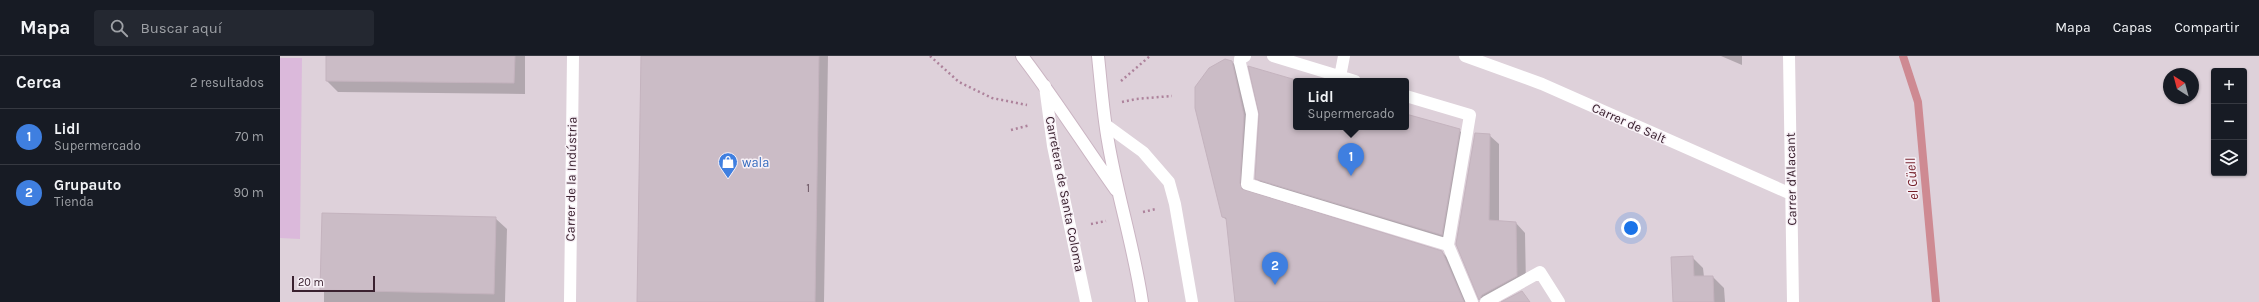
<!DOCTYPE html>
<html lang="es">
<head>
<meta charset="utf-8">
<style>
  body { margin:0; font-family:Karla,sans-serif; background:#242831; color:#f1f3f6 }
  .controls { position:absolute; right:12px; top:12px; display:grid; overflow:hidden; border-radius:4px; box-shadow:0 1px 3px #0004 }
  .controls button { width:36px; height:36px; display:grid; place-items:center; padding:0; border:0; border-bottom:1px solid #363941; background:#171b24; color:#f1f3f6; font:20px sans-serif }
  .compass { position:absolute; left:1883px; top:12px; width:36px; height:36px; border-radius:50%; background:#171b24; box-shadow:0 1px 3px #0004; rotate:324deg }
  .scale { position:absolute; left:12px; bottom:10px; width:83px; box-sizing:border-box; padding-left:4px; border:2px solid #3a212f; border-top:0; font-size:11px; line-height:14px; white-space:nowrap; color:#3a212f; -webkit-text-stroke:3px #f7f0f6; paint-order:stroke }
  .you { position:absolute; left:1351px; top:172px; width:14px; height:14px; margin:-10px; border:3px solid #fff; border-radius:50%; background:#1a73e8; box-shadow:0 0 0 6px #1a73e833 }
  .badge { display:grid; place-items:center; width:26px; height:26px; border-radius:50%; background:#5cece7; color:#fff; font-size:13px; font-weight:700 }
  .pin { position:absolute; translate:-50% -33px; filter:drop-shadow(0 1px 2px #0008) }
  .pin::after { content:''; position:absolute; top:21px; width:14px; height:12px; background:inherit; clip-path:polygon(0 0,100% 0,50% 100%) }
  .popup { position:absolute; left:1013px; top:22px; width:116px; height:52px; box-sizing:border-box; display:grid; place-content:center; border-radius:4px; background:#171b24; filter:drop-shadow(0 1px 3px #0005); font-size:13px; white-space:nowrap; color:#9ea1a6 }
  .popup b { font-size:15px; color:#f1f3f6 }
  .popup::after { content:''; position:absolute; left:50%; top:100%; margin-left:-8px; border:8px solid transparent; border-top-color:#171b24 }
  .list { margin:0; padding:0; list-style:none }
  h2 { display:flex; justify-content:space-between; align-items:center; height:52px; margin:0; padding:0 16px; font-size:17px }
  h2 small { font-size:13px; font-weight:400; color:#9ea1a6 }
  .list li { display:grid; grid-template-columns:26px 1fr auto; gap:12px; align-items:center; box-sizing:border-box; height:56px; padding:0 16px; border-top:1px solid #363941 }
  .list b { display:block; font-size:15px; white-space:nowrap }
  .list p { margin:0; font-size:13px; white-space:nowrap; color:#9ea1a6 }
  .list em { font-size:13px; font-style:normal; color:#9ea1a6 }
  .icon { flex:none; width:22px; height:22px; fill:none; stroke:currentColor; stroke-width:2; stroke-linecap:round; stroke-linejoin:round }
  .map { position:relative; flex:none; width:1979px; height:246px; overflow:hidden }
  header { display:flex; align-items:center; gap:24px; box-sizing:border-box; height:56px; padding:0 20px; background:#171b24; border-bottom:1px solid #363941 }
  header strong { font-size:19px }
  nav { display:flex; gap:22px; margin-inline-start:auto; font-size:14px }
  .search { width:280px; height:36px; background:#242831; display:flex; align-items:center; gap:10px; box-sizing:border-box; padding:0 14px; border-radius:4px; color:#9ea1a6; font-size:15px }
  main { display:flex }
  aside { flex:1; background:#171b24 }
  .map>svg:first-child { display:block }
</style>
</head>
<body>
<header>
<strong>Mapa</strong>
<div class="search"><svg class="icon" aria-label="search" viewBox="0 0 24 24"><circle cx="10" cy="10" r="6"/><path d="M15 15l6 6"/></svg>Buscar aquí</div>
<nav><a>Mapa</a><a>Capas</a><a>Compartir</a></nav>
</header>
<main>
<aside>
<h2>Cerca<small>2 resultados</small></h2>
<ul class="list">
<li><span class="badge" style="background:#3f7fe0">1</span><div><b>Lidl</b><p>Supermercado</p></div><em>70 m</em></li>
<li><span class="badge" style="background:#3f7fe0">2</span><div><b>Grupauto</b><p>Tienda</p></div><em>90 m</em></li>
</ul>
</aside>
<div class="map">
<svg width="1979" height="246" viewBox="0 0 1979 246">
  <rect width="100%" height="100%" fill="#eae0e8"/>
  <path fill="#ded1da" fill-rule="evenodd" d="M 0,0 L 1979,0 L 1979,246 L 0,246 ZM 1934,15 L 1964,15 L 1964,117 L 1934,117 ZM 1889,18 L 1913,18 L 1913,42 L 1889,42 ZM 1016,25 L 1126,25 L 1126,71 L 1016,71 Z"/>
  <path fill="#dbb9db" d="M 0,2 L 22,2 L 20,183 L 0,182 Z"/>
  <path fill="#0003" d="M 47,0 L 245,0 L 245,38 L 58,36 L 47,25 Z
    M 362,0 L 548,0 L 544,246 L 358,246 Z
    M 1441,0 L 1462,0 L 1462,9 Z
    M 952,6 L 964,17 L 975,71 L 971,137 L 1162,196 L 1174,208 L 1190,246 L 956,246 L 948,165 L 943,161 Z
    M 1016,25 L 1016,71 L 1126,71 L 1126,58 L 1179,74 L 1189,84 L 1171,188 L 986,132 L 976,122 Z
    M 1209,79 L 1219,88 L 1219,166 L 1236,167 L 1245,177 L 1246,230 L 1203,246 L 1177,188 Z
    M 215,162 L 227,173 L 225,246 L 44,246 L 44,236 L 41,233 Z
    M 1412,201 L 1423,212 L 1424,221 L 1433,221 L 1444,232 L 1445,246 L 1394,246 Z"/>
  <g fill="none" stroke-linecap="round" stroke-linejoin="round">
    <path stroke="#ce8a92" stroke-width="8" d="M 1623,0 L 1638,46 L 1656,246"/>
  </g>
  <path fill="#cbbcc6" stroke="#c4b3be" d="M 46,0 L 235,0 L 234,27 L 46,25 Z
    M 361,0 L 539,0 L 535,246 L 357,246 Z
    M 945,3 L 952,5 L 964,59 L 960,127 L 962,133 L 1162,195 L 1184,246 L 955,246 L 946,162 L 942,161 L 915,52 L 915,31 L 929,12 Z
    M 968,10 L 1016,24 L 1016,71 L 1126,71 L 1126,58 L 1180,73 L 1162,179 L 975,123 L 979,58 Z
    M 1195,77 L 1210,78 L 1209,164 L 1236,166 L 1237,220 L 1202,239 L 1199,244 L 1176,188 Z
    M 42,157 L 216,161 L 214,238 L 40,234 Z
    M 1413,200 L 1414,220 L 1433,220 L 1434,246 L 1393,246 L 1391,201 Z
    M 1242,235 L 1250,246 L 1221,246 Z"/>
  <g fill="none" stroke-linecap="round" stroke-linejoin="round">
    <defs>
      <path id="secondary" d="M 742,0 C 775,43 804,89 836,134
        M 818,0 C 821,28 823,57 828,85 C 837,139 854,191 862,246"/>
    </defs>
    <use href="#secondary" stroke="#cab4c2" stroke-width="14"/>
    <path stroke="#ad829b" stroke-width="2.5" stroke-dasharray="2 3" stroke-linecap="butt" d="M 650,0 L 679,26 L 712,42 L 747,49
      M 841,25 L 870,0
      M 842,46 L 856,43 L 892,40
      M 731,74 L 750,69
      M 863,156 L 876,153
      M 811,168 L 826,165"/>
    <path stroke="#fff" stroke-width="12" d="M 965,0 L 960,3 L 960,7 L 972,58 L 967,128 L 1168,189 L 1190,59 L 1126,40
      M 993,0 L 1075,25
      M 1060,21 L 1064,0
      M 1168,189 L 1192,246
      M 1206,246 L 1260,216 L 1279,246"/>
    <path stroke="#fff" stroke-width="12" d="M 1185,0 L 1262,28 L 1511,138
      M 1509,0 L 1513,246
      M 765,30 L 773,90 L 806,246
      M 826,69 L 863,96 L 889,126 L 895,148 L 912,246
      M 290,246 L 293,0"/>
    <use href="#secondary" stroke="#fff" stroke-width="12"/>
  </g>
  <defs>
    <symbol id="shop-pin" viewBox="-11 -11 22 30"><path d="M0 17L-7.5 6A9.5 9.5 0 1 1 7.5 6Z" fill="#3f7fe0" stroke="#f7f0f6"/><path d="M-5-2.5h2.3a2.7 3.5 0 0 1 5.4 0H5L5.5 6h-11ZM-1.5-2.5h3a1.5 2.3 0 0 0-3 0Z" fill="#fff"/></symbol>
  </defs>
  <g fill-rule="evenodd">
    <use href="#shop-pin" x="437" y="95" width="22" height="30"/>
  </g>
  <g text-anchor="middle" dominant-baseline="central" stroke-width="3" stroke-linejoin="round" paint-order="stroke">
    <g font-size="11" fill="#5e4855">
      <text x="528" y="132">1</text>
    </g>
    <g font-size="13" fill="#3a212f" stroke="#f7f0f6">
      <text transform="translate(1349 67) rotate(24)">Carrer de Salt</text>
      <text transform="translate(291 123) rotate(-89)">Carrer de la Indústria</text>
      <text transform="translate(1511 123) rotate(-91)">Carrer d'Alacant</text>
      <text transform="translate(785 138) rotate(79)">Carretera de Santa Coloma</text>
    </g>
    <g font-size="13" fill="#366cbe" stroke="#f7f0f6" text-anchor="start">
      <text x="462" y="106">wala</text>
    </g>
    <g font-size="14" font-style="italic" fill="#731e28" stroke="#f7f0f6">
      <text transform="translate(1632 123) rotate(-95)">el Güell</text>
    </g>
  </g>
</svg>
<div class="controls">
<button>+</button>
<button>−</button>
<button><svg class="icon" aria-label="layers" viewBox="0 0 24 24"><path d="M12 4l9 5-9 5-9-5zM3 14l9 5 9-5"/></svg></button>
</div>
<svg class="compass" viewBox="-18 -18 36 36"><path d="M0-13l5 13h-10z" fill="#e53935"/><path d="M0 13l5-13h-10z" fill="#9ea1a6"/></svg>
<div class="scale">20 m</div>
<div class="you"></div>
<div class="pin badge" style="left:1071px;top:120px;background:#3f7fe0">1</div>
<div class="popup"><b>Lidl</b>Supermercado</div>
<div class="pin badge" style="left:995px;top:229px;background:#3f7fe0">2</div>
</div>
</main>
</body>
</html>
